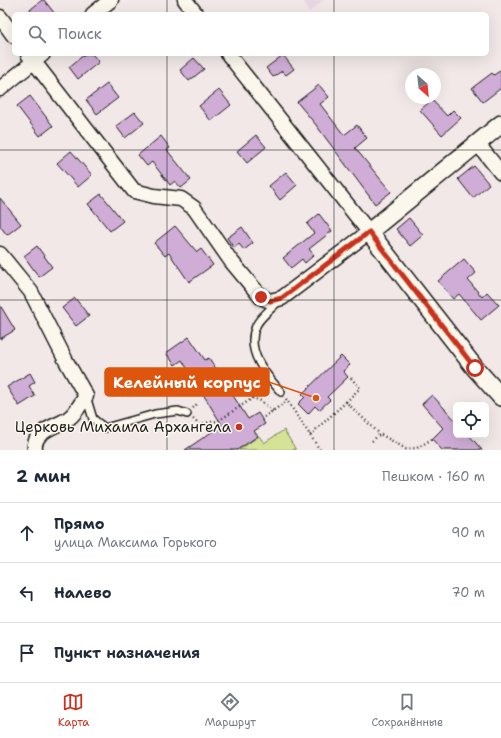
<!DOCTYPE html>
<html lang="ru">
<head>
<meta charset="utf-8">
<style>
  body { margin:0; font-family:"Shantell Sans",sans-serif; background:#f6f6f7; color:#1f2937 }
  .controls { position:absolute; right:12px; bottom:12px; display:grid; overflow:hidden; border-radius:6px; box-shadow:0 4px 16px #0002 }
  .controls button { width:36px; height:36px; display:grid; place-items:center; padding:0; border:0; border-bottom:1px solid #e0e1e3; background:#fff; color:#1f2937; font:20px sans-serif }
  .compass { position:absolute; left:405px; top:68px; width:36px; height:36px; border-radius:50%; background:#fff; box-shadow:0 4px 16px #0002; rotate:153deg }
  .stop { position:absolute; width:12px; height:12px; margin:-9px; border:3px solid #c8321e; border-radius:50%; background:#fff }
  .stop.end { background:#c8321e; border-color:#fff; box-shadow:0 1px 4px #0008 }
  .list { margin:0; padding:0; list-style:none }
  h2 { display:flex; justify-content:space-between; align-items:center; height:52px; margin:0; padding:0 16px; font-size:17px }
  h2 small { font-size:13px; font-weight:400; color:#747a83 }
  .list li { display:grid; grid-template-columns:26px 1fr auto; gap:12px; align-items:center; box-sizing:border-box; height:60px; padding:0 16px; border-top:1px solid #e0e1e3 }
  .list b { display:block; font-size:15px; white-space:nowrap }
  .list p { margin:0; font-size:13px; white-space:nowrap; color:#747a83 }
  .list em { font-size:13px; font-style:normal; color:#747a83 }
  .icon { flex:none; width:22px; height:22px; fill:none; stroke:currentColor; stroke-width:2; stroke-linecap:round; stroke-linejoin:round }
  .map { position:relative; flex:none; width:501px; height:450px; overflow:hidden }
  .search { position:absolute; background:#fff; box-shadow:0 4px 16px #0002; left:12px; right:12px; top:12px; height:44px; display:flex; align-items:center; gap:10px; box-sizing:border-box; padding:0 14px; border-radius:6px; color:#747a83; font-size:15px }
  .sheet { height:232px; background:#fff }
  nav { display:flex; justify-content:space-around; align-items:center; box-sizing:border-box; height:56px; border-top:1px solid #e0e1e3; background:#fff; font-size:11px; color:#747a83 }
  nav a { display:grid; justify-items:center; gap:2px }
  nav .on { color:#c8321e }
  .map>svg:first-child { display:block }
</style>
</head>
<body>
<div class="map">
<svg width="501" height="450" viewBox="0 0 501 450">
  <rect width="100%" height="100%" fill="#f2e8e8"/>
  <filter id="ink" filterUnits="userSpaceOnUse"><feTurbulence type="fractalNoise" baseFrequency=".025" numOctaves="2"/><feDisplacementMap in="SourceGraphic" scale="8" xChannelSelector="R" yChannelSelector="G"/><feConvolveMatrix kernelMatrix="1 2 1 2 8 2 1 2 1" color-interpolation-filters="sRGB"/></filter>
  <g filter="url(#ink)">
    <path fill="#e8d6e3" d="M 303,0 L 324,0 L 309,12 Z"/>
    <path fill="#d4e396" stroke="#788059" d="M 284,430 L 296,450 L 239,450 L 259,436 L 264,443 Z"/>
    <path fill="#d0add7" stroke="#1c1c1c" d="M 42,0 L 44,0 L 55,14 L 25,14 Z
      M 85,54 L 92,54 L 99,62 L 78,79 L 69,67 Z
      M 283,55 L 294,69 L 286,75 L 282,71 L 273,77 L 266,68 Z
      M 194,58 L 204,69 L 189,81 L 180,70 Z
      M 501,70 L 501,88 L 483,102 L 472,88 L 492,73 L 494,75 Z
      M 107,84 L 118,98 L 97,114 L 86,100 Z
      M 319,85 L 329,97 L 320,104 L 344,135 L 357,125 L 367,138 L 355,148 L 391,192 L 375,204 L 316,125 L 297,102 Z
      M 219,90 L 231,105 L 211,121 L 199,106 Z
      M 30,96 L 53,126 L 40,136 L 17,106 Z
      M 432,100 L 447,116 L 453,110 L 461,118 L 442,135 L 420,110 Z
      M 135,112 L 144,123 L 125,138 L 116,126 Z
      M 256,135 L 266,147 L 247,163 L 237,151 Z
      M 161,136 L 170,148 L 167,150 L 191,180 L 181,188 L 175,181 L 170,185 L 152,162 L 147,166 L 138,155 Z
      M 71,151 L 92,175 L 78,187 L 57,163 Z
      M 474,166 L 489,184 L 473,198 L 458,179 Z
      M 286,172 L 297,185 L 280,200 L 269,186 Z
      M 101,194 L 123,221 L 110,231 L 88,204 Z
      M 0,198 L 21,224 L 7,235 L 0,226 Z
      M 319,214 L 332,231 L 309,249 L 314,255 L 305,263 L 302,259 L 291,268 L 283,258 L 314,233 L 307,224 Z
      M 409,218 L 423,235 L 410,246 L 396,229 Z
      M 175,226 L 197,252 L 201,249 L 213,265 L 189,282 L 169,253 L 165,256 L 154,243 Z
      M 242,227 L 253,243 L 244,250 L 239,244 L 234,248 L 227,238 Z
      M 37,246 L 52,267 L 39,277 L 24,256 Z
      M 464,259 L 476,273 L 468,280 L 482,297 L 487,292 L 499,305 L 481,320 L 459,294 L 453,299 L 438,281 Z
      M 75,298 L 89,316 L 76,326 L 62,308 Z
      M 0,305 L 15,330 L 0,339 Z
      M 189,337 L 205,360 L 209,358 L 248,419 L 258,413 L 265,424 L 254,431 L 258,436 L 237,450 L 185,450 L 222,425 L 182,360 L 175,365 L 166,353 Z
      M 341,356 L 350,365 L 343,371 L 348,377 L 327,397 L 330,400 L 319,410 L 315,406 L 308,414 L 298,404 L 305,397 L 302,394 Z
      M 30,373 L 35,382 L 29,386 L 35,396 L 19,406 L 7,387 Z
      M 432,395 L 456,421 L 456,435 L 469,435 L 482,450 L 442,450 L 432,439 L 443,428 L 422,404 Z"/>
    <g fill="none" stroke-linecap="round" stroke-linejoin="round">
      <defs>
        <path id="service" d="M 279,301 C 273,307 259,318 256,326 C 245,351 266,375 281,392
          M 86,396 L 93,419 L 105,428 L 155,414 L 178,411 L 187,414"/>
        <path id="minor" d="M 185,0 L 196,14
          M 93,14 L 111,0
          M 0,17 L 14,36
          M 28,54 L 134,191 L 154,196 L 181,199 L 194,208 L 231,261 L 261,297 L 270,301 L 282,298 L 369,232 L 228,54
          M 0,89 L 43,54
          M 477,143 L 501,173
          M 0,254 L 31,292 L 66,361 L 86,396 C 81,403 76,413 69,418 C 57,427 32,430 35,450"/>
        <path id="tertiary" d="M 501,124 L 369,232 L 475,368 L 501,397"/>
      </defs>
      <use href="#service" stroke="#1c1c1c" stroke-width="10"/>
      <use href="#minor" stroke="#1c1c1c" stroke-width="17"/>
      <use href="#tertiary" stroke="#1c1c1c" stroke-width="20"/>
      <path stroke="#1c1c1c" stroke-width="2.5" stroke-dasharray="1 3" stroke-linecap="butt" d="M 351,378 L 360,388 L 346,402 L 380,434
        M 286,399 L 320,450
        M 193,408 L 198,403
        M 264,417 L 287,401
        M 193,419 L 199,424 L 218,421 L 253,398 L 261,401 L 273,411
        M 310,435 L 346,402
        M 372,441 L 380,434 L 406,449 L 417,448 L 432,439"/>
      <use href="#service" stroke="#fbf7ec" stroke-width="7"/>
      <use href="#minor" stroke="#fbf7ec" stroke-width="14"/>
      <use href="#tertiary" stroke="#fbf7ec" stroke-width="17"/>
    </g>
  </g>
  <g fill="none" stroke-linecap="round" stroke-linejoin="round" filter="url(#ink)">
    <path stroke="#c8321e" stroke-width="5" d="M 261,297 L 270,301 L 282,298 L 369,232 L 475,368"/>
  </g>
  <path fill="none" stroke="#1c1c1c" stroke-width="1" stroke-opacity="0.55" d="M 167,0 L 167,14M 334,0 L 334,14M 167,54 L 167,450M 334,54 L 334,450M 0,150 L 501,150M 0,300 L 501,300"/>
  <circle fill="#c8321e" stroke="#fbf7ec" stroke-width="1.5" cx="239" cy="427" r="4"/>
  <g text-anchor="middle" dominant-baseline="central" stroke-width="3" stroke-linejoin="round" paint-order="stroke">
    <g font-size="15" fill="#1c1c1c" stroke="#fbf7ec" text-anchor="end">
      <text x="231" y="427">Церковь Михаила Архангела</text>
    </g>
  </g>
  <path fill="none" stroke="#de560d" stroke-width="1.5" d="M316 398L269 382"/>
  <circle fill="#de560d" stroke="#fbf7ec" stroke-width="1.5" cx="316" cy="398" r="4"/>
  <rect fill="#de560d" stroke="#de560d" stroke-width="1.5" x="105" y="368" width="164" height="28" rx="4"/>
  <g font-size="16" text-anchor="middle" font-weight="bold" fill="#fff">
    <text x="187" y="388">Келейный корпус</text>
  </g>
</svg>
<div class="controls">
<button><svg class="icon" aria-label="locate" viewBox="0 0 24 24"><circle cx="12" cy="12" r="6"/><path d="M12 2v4M12 18v4M2 12h4M18 12h4"/></svg></button>
</div>
<svg class="compass" viewBox="-18 -18 36 36"><path d="M0-13l5 13h-10z" fill="#e53935"/><path d="M0 13l5-13h-10z" fill="#747a83"/></svg>
<div class="stop" style="left:475px;top:368px"></div>
<div class="stop end" style="left:261px;top:297px"></div>
<div class="search"><svg class="icon" aria-label="search" viewBox="0 0 24 24"><circle cx="10" cy="10" r="6"/><path d="M15 15l6 6"/></svg>Поиск</div>
</div>
<section class="sheet">
<h2>2 мин<small>Пешком · 160 m</small></h2>
<ul class="list">
<li><svg class="icon" aria-label="ahead" viewBox="0 0 24 24"><path d="M12 20V5M6 11l6-6 6 6"/></svg><div><b>Прямо</b><p>улица Максима Горького</p></div><em>90 m</em></li>
<li><svg class="icon" aria-label="left" viewBox="0 0 24 24"><path d="M17 20v-9H6M10 6l-5 5 5 5"/></svg><div><b>Налево</b></div><em>70 m</em></li>
<li><svg class="icon" aria-label="arrive" viewBox="0 0 24 24"><path d="M6 21V4h12l-3 4 3 4H6"/></svg><div><b>Пункт назначения</b></div></li>
</ul>
</section>
<nav>
<a class="on"><svg class="icon" aria-label="map" viewBox="0 0 24 24"><path d="M3 6l6-2 6 2 6-2v14l-6 2-6-2-6 2zM9 4v14M15 6v14"/></svg>Карта</a>
<a><svg class="icon" aria-label="directions" viewBox="0 0 24 24"><path d="M12 3l9 9-9 9-9-9zM9 14v-3h6M13 9l2 2-2 2"/></svg>Маршрут</a>
<a><svg class="icon" aria-label="saved" viewBox="0 0 24 24"><path d="M7 4h10v16l-5-4-5 4z"/></svg>Сохранённые</a>
</nav>
</body>
</html>
